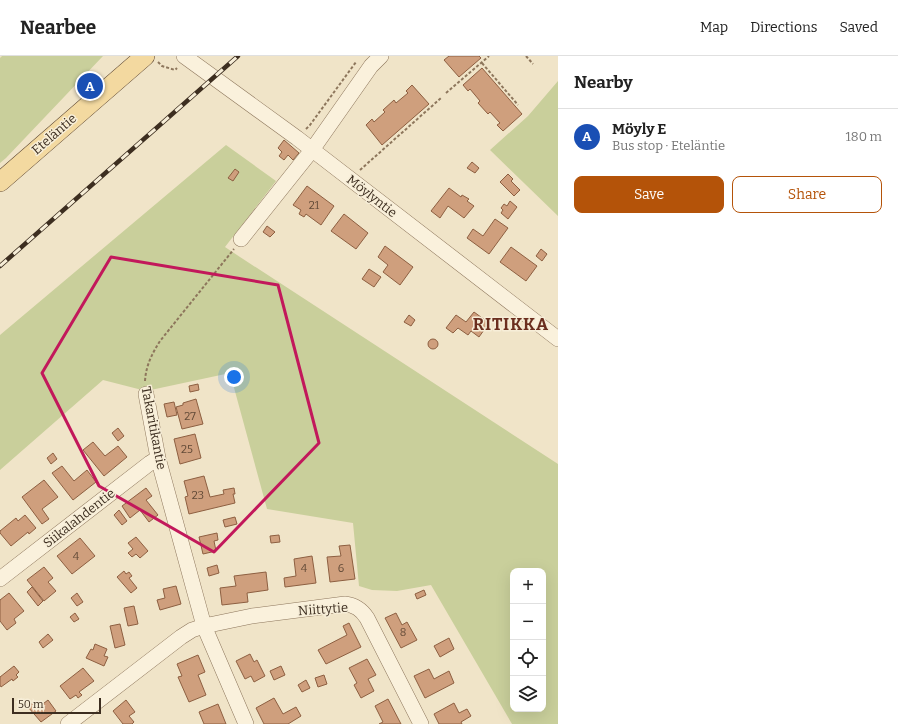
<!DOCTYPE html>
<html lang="en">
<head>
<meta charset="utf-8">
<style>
  body { margin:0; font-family:Bitter,serif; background:#f6f6f6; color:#222 }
  .controls { position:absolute; right:12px; bottom:12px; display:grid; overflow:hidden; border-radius:8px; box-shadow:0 4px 16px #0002 }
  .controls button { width:36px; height:36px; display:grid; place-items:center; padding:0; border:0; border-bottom:1px solid #e0e0e0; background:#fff; color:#222; font:20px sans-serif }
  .scale { position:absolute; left:12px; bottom:10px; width:89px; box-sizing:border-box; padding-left:4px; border:2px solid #3d2e20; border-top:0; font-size:11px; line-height:14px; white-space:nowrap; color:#3d2e20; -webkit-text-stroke:3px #f7eed8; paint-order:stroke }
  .you { position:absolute; left:234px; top:321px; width:14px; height:14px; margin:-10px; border:3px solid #fff; border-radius:50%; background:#1a73e8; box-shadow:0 0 0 6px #1a73e833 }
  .badge { display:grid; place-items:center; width:26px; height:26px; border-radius:50%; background:#b45309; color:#fff; font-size:13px; font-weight:700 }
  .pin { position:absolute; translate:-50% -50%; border:2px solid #fff; box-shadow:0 1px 4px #0006 }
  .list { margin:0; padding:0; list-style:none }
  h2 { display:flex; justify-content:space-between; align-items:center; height:52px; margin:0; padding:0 16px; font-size:17px }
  h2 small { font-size:13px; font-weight:400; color:#767676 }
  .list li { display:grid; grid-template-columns:26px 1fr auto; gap:12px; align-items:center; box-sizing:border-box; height:56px; padding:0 16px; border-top:1px solid #e0e0e0 }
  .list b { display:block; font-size:15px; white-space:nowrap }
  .list p { margin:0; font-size:13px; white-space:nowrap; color:#767676 }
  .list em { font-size:13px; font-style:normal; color:#767676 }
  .actions { display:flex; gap:8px; padding:12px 16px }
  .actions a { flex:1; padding:9px 0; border:1px solid #b45309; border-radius:8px; text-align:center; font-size:14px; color:#b45309 }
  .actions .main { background:#b45309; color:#fff }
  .icon { flex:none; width:22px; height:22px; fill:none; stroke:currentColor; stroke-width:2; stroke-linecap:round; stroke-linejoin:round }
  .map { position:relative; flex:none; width:558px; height:668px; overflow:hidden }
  header { display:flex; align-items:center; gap:24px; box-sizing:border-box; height:56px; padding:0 20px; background:#fff; border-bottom:1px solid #e0e0e0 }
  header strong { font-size:19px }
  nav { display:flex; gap:22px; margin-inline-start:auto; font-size:14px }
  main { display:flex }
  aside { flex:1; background:#fff }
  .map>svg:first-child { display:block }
</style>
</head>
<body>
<header>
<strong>Nearbee</strong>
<nav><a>Map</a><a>Directions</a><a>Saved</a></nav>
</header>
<main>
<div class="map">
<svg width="558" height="668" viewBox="0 0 558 668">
  <rect width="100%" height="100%" fill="#f0e4c8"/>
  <path fill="#c9cf9b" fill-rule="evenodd" d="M 2,0 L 103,0 L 6,102 L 0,107 L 0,2 Z
    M 558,25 L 558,160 L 490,94 L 528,60 Z
    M 226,89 L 276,125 L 225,191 L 240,201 L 558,408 L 558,668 L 512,668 L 431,529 L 397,535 L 372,534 L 359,530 L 353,467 L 267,453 L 230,317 L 146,335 L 103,324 L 0,414 L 0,279 ZM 513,515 L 543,515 L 543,653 L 513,653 Z"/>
  <path fill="#cf9f7d" stroke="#8d5f41" d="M 449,0 L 479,0 L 481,2 L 459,21 L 444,4 Z
    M 482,12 L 522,58 L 503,75 L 497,69 L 500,67 L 490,56 L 488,58 L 478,47 L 480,45 L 470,33 L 468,35 L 463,29 Z
    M 412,29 L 429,48 L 382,89 L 366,69 L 372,63 L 374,66 L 385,56 L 383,54 L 394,44 L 396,47 L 408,37 L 406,35 Z
    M 284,84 L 299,97 L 293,104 L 288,99 L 284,104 L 279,100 L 282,96 L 278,92 Z
    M 472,106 L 479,112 L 475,117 L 467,112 Z
    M 235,113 L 239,116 L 233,125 L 228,122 Z
    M 508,118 L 513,123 L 511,125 L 520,134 L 514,140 L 500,126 Z
    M 307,130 L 334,150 L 321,169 L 306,158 L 304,161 L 299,158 L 301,154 L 293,149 Z
    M 449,132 L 461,141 L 462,139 L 469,143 L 467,145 L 474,150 L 464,162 L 448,150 L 440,162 L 431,155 Z
    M 510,145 L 517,151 L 508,163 L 501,157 L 503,154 L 501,152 L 504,148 L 507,150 Z
    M 344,158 L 368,177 L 356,193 L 331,175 Z
    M 495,163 L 508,172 L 489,198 L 467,182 L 473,173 L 483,180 Z
    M 267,170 L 275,176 L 270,181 L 263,176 Z
    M 385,190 L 413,211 L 400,229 L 383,216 L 388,209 L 378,201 Z
    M 511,191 L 537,210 L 526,225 L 500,206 Z
    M 541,193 L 547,198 L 542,205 L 536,200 Z
    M 369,213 L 381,221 L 374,231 L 362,223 Z
    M 474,256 L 489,267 L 479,281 L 471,275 L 468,279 L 458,272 L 453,277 L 446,272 L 456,259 L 466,266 Z
    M 409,259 L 415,264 L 411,270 L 404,266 Z
    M428 288a5 5 0 1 1 10 0a5 5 0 1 1-10 0Z
    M 198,328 L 199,334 L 190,336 L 189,330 Z
    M 196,343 L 203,368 L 182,373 L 176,351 L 183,349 L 183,347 Z
    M 174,346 L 177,359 L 167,361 L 164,348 Z
    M 118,372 L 124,380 L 118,385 L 112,377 Z
    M 195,378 L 201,402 L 180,408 L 174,383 Z
    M 93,386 L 105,400 L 118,390 L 127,401 L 104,420 L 83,394 Z
    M 53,397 L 57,403 L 51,408 L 47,402 Z
    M 62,410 L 74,425 L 87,414 L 96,426 L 73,444 L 52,417 Z
    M 204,420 L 210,441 L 224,438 L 223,434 L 234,432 L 235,438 L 233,438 L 235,447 L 189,458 L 185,441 L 188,440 L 184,425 Z
    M 44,424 L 58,441 L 42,453 L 49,463 L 42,468 L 22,441 Z
    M 146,432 L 152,440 L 146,444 L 158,459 L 149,466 L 140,454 L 130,462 L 122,450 Z
    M 119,454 L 127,465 L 122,469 L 114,459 Z
    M 25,459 L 36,472 L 29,478 L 28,476 L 11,490 L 0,477 L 0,475 L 16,462 L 18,465 Z
    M 235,461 L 237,468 L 225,471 L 223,464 Z
    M 217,477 L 218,484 L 214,485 L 216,495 L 203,498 L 199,481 Z
    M 279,479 L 280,486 L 271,487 L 270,480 Z
    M 136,481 L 148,495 L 140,502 L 136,498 L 132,501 L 128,497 L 133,493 L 128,487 Z
    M 80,482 L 95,500 L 72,518 L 57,500 Z
    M 350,489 L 355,523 L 330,526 L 327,501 L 341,500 L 339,490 Z
    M 312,500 L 316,527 L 285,531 L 284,522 L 296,520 L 294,503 Z
    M 217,509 L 219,517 L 209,520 L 207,512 Z
    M 44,511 L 53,522 L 48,526 L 56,535 L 44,545 L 27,524 Z
    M 124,515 L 126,518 L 129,516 L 132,520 L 129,522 L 137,532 L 131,537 L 117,521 Z
    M 266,516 L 268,534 L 247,537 L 248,546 L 222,549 L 220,532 L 236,530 L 234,520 Z
    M 176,530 L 181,548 L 160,554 L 157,544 L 165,542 L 163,533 Z
    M 32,531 L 43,545 L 38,550 L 27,536 Z
    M 424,534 L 426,539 L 417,543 L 415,538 Z
    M 9,537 L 24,555 L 14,563 L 16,567 L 7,574 L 0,565 L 0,544 Z
    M 77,537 L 83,546 L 77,550 L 71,542 Z
    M 134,550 L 138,568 L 128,570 L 124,552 Z
    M 75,557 L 79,563 L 74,566 L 70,561 Z
    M 396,557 L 402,569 L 407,566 L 417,584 L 401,592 L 385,562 Z
    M 349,567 L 361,591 L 326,608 L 318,594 L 347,579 L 343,570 Z
    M 120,568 L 125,589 L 115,592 L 110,570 Z
    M 48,578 L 53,584 L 43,592 L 39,586 Z
    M 449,582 L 454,593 L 440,601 L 434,590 Z
    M 95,588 L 107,593 L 104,600 L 108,601 L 104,610 L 86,602 L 91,593 L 93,594 Z
    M 250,598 L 254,606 L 257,604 L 265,620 L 254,626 L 251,620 L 245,623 L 236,605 Z
    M 198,599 L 205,616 L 198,619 L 206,639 L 189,646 L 178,621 L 182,620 L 177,608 Z
    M 367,603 L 376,619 L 368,623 L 374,635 L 361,642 L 354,629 L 357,627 L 349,612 Z
    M 14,610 L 19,616 L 16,619 L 18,621 L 13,625 L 12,623 L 1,631 L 0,629 L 0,621 Z
    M 281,610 L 285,619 L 274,624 L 270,615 Z
    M 83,612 L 94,625 L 79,636 L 82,639 L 78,642 L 76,639 L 70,643 L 60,630 Z
    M 429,613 L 434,623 L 449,615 L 454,627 L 425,642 L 414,620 Z
    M 324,619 L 327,628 L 318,631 L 315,622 Z
    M 306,624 L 310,632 L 302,636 L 298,629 Z
    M 274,642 L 283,658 L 296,651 L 301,660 L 288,668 L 264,668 L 256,652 Z
    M 388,643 L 401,668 L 379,668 L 383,666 L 375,650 Z
    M 48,644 L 56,655 L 41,666 L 28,651 L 35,645 L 39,651 Z
    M 126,644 L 135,656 L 129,660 L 134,666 L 132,668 L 123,668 L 113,655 Z
    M 454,647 L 459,657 L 467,653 L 471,660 L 461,666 L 462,668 L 439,668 L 434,658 Z
    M 218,648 L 226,668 L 204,668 L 199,656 Z"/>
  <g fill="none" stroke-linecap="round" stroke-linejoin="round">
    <defs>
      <path id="minor" d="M 184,0 L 297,82 L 558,283
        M 241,183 L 312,94 L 371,10 L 381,0
        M 146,338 L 158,402 L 204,570 L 246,668
        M 0,523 L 150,407 L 158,402
        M 68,668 L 181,581 L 192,574 L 204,570 L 252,560 L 345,548 C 355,549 361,553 367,562 L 421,668"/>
      <path id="major" d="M 0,126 L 145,0"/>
    </defs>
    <use href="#minor" stroke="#8d765c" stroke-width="16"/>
    <use href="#major" stroke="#5b4430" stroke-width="20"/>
    <path stroke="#8d765c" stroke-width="2" stroke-dasharray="3 2" stroke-linecap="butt" d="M 526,0 L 533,8
      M 158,6 L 162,10 L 175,14 L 177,12
      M 482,7 L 518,49
      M 446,37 L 489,0
      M 306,73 L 310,69 L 356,6
      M 360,114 L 441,42
      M 145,325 C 146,309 152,298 160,285 L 234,193"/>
    <use href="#minor" stroke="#faf1dc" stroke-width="15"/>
    <use href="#major" stroke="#f3d9a0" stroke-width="19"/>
    <defs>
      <path id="rail" d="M 0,210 L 238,0"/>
    </defs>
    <use href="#rail" stroke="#3d2e20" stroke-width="4.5"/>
    <use href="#rail" stroke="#f7eed8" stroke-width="3" stroke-dasharray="9" stroke-linecap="butt"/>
  </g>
  <path fill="none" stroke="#c2185b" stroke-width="3" stroke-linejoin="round" d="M 111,201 L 278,229 L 319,387 L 214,496 L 99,430 L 42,317 Z"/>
  <g text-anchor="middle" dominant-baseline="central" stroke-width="3" stroke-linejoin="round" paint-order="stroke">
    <g font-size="11" fill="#624a37">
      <text x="314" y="149">21</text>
      <text x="190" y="360">27</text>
      <text x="187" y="393">25</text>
      <text x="198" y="439">23</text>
      <text x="76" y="500">4</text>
      <text x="304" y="512">4</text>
      <text x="341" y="512">6</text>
      <text x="403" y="576">8</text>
    </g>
    <g font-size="13" fill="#3d2e20" stroke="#f7eed8">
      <text transform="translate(54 78) rotate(-41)">Eteläntie</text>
      <text transform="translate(372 140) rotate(38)">Möylyntie</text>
      <text transform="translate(154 372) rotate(79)">Takaritikantie</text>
      <text transform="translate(79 462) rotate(-38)">Siikalahdentie</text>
      <text transform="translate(323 553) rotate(-4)">Niittytie</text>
    </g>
    <g font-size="17" font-weight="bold" letter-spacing="1" fill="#6b2e1e" stroke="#f7eed8">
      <text x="511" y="268">RITIKKA</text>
    </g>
  </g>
</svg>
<div class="controls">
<button>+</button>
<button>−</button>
<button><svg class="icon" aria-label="locate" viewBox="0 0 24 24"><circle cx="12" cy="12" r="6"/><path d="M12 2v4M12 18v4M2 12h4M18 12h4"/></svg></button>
<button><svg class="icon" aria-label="layers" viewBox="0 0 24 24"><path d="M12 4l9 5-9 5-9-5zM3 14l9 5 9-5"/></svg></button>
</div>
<div class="scale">50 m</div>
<div class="you"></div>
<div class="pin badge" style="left:90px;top:30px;background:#1a4fb4">A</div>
</div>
<aside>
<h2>Nearby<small></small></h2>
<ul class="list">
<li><span class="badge" style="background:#1a4fb4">A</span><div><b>Möyly E</b><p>Bus stop · Eteläntie</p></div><em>180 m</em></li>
</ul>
<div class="actions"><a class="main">Save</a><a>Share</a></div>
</aside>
</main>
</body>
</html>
